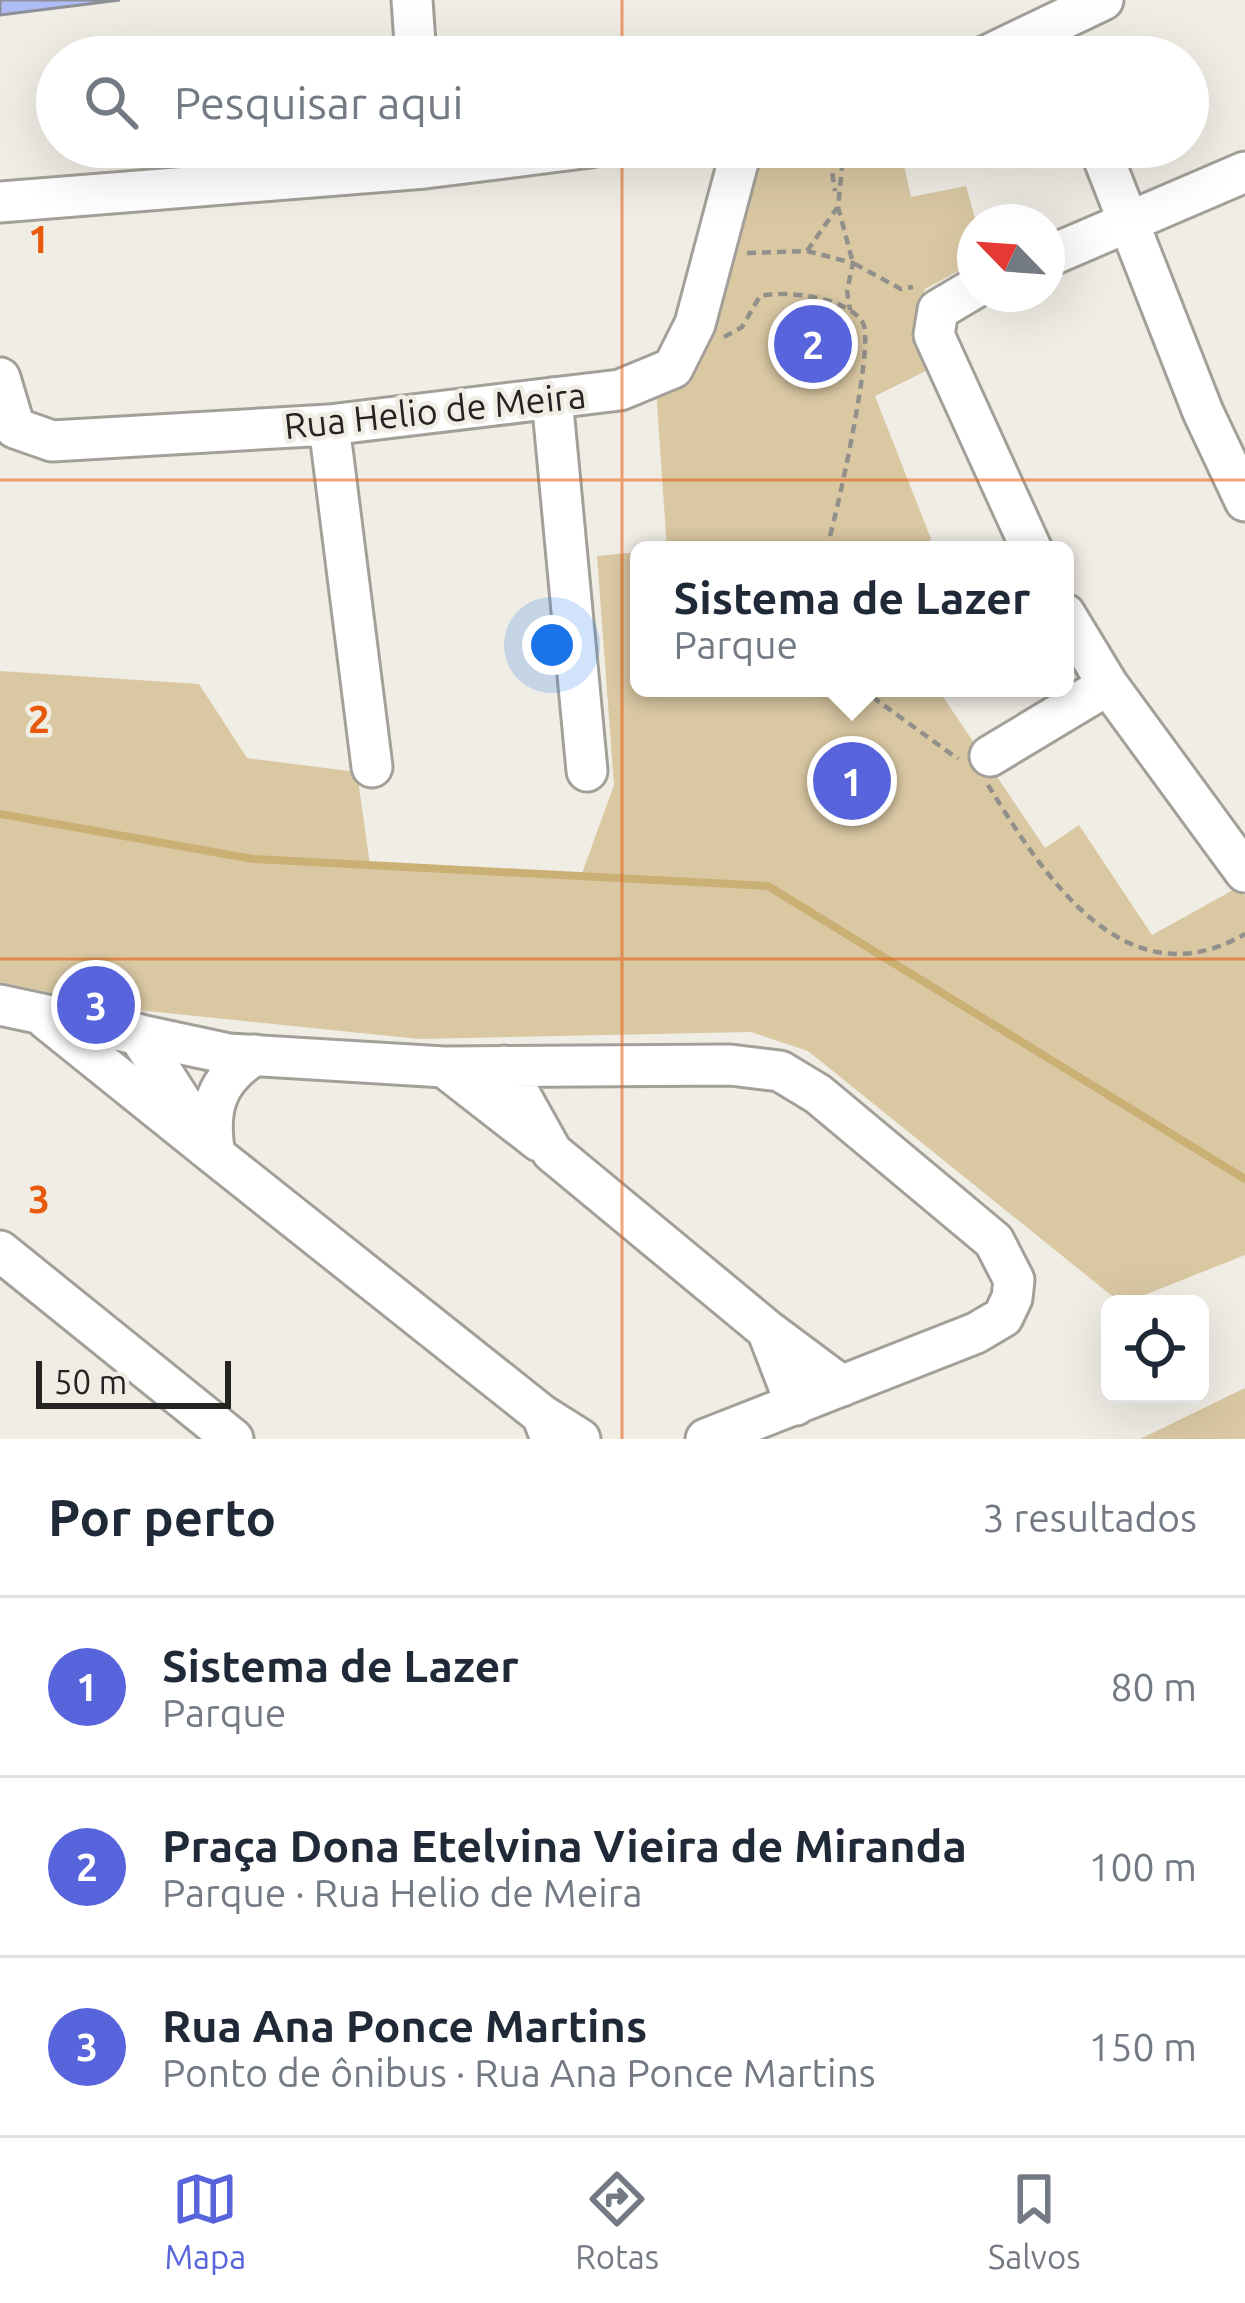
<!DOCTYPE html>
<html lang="pt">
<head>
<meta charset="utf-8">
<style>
  body { margin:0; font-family:Ubuntu,sans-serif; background:#f2f2f3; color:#1f2937 }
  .controls { position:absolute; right:36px; bottom:36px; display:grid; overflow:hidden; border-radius:18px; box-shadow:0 12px 48px #0002 }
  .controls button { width:108px; height:108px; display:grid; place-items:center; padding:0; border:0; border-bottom:3px solid #e0e1e3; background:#fff; color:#1f2937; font:60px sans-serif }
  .compass { position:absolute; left:957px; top:204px; width:108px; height:108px; border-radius:50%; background:#fff; box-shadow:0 12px 48px #0002; rotate:295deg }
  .scale { position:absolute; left:36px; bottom:30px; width:195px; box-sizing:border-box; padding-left:12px; border:6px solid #242321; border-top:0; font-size:33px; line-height:42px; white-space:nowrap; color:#242321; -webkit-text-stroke:9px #f0ede5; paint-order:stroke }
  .you { position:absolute; left:552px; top:645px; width:42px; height:42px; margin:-30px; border:9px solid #fff; border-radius:50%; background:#1a73e8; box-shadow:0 0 0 18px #1a73e833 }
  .badge { display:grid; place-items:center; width:78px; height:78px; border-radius:50%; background:#5864db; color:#fff; font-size:39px; font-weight:700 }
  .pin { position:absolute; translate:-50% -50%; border:6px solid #fff; box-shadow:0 3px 12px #0006 }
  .popup { position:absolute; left:630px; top:541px; width:444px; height:156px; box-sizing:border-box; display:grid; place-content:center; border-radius:18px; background:#fff; filter:drop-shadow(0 3px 9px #0005); font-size:39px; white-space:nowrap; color:#747a83 }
  .popup b { font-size:45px; color:#1f2937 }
  .popup::after { content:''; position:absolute; left:50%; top:100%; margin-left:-24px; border:24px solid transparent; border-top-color:#fff }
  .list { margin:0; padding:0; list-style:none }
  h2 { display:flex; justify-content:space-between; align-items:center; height:156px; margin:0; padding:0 48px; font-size:51px }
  h2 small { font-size:39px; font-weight:400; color:#747a83 }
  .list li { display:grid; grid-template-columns:78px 1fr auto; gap:36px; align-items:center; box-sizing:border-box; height:180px; padding:0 48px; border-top:3px solid #e0e1e3 }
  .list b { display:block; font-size:45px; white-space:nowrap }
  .list p { margin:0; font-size:39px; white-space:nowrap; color:#747a83 }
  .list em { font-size:39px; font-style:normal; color:#747a83 }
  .icon { flex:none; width:66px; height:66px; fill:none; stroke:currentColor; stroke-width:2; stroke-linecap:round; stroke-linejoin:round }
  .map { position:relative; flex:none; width:1245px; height:1439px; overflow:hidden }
  .search { position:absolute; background:#fff; box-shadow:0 12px 48px #0002; left:36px; right:36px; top:36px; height:132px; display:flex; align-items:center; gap:30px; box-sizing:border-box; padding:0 42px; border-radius:66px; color:#747a83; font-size:45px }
  .sheet { height:696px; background:#fff }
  nav { display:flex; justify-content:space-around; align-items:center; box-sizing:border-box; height:168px; border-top:3px solid #e0e1e3; background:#fff; font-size:33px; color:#747a83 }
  nav a { display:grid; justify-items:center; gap:6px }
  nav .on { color:#5864db }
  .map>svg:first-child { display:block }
</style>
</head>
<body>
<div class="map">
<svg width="1245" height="1439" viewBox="0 0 1245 1439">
  <rect width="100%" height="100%" fill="#f0ede5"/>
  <path fill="#dac8a3" d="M 769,147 L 900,147 L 911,197 L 966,186 L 976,222 L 975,262 L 925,289 L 919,329 L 930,369 L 875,396 L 931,539 L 926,550 L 662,550 L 667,549 L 656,390 Z
    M 639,552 L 639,688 L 937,688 L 1045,848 L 1079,825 L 1152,935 L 1235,889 L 1245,896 L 1245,1255 L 1122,1304 L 808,1051 L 751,1032 L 419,1039 L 128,1009 L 0,982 L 0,671 L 199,684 L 247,758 L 357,772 L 370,865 L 581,876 L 614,785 L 597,556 Z
    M 1245,1388 L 1245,1439 L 1140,1439 Z"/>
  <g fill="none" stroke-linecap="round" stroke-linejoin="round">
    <path stroke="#cbb075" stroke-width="8" d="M 0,814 L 253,859 L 768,886 L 1245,1179"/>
  </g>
  <path fill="#aebbf5" stroke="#8e9097" stroke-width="3" d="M 0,0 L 120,0 L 0,15 Z"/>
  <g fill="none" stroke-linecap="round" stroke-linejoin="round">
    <defs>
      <path id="minor" d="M 412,0 L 416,57
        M 984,57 L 1103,0
        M 1099,147 L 1203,412 L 1245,501
        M 0,202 L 425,168 L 591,147
        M 1047,257 L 1245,172
        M 975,288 L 938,310 L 934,335 L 1032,550
        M 0,378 L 15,428 L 52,441 L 329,425 L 620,390 L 673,368 L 695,324 L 742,147
        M 552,398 L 587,771
        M 329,425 L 372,767
        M 1065,614 L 1108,685 L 1245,872
        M 990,756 L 1108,685
        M 0,1005 L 229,1054 L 444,1067 L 730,1065 L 780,1071 L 818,1094 L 994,1241 L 1014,1280 L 1012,1298 L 1003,1317 L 976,1333 L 706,1439
        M 46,1019 L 215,1155 C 207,1110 215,1080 255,1055
        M 138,1034 L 215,1155 L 542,1415
        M 504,1066 L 552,1152 L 767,1330
        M 444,1067 L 539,1141
        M 0,1251 L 233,1439
        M 796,1405 L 767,1330 L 842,1386
        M 551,1439 L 542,1415 L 580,1439"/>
    </defs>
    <use href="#minor" stroke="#a3a099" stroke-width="45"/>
    <path stroke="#92908b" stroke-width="4.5" stroke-dasharray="9 6" stroke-linecap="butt" d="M 819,147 L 831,165 L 835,191
      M 844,147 L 838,207 L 853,263 L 901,289 L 913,287
      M 807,251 L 837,208
      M 747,253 L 807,251 L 853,263 L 847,291 L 850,310
      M 724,337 L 742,327 L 760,296 C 786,290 848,297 863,323 C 875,343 836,520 826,550
      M 860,688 L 958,759
      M 988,785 C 1043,874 1124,1004 1245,934"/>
    <use href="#minor" stroke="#fff" stroke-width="39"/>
  </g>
  <path fill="none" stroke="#e8590c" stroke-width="3" stroke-opacity="0.55" d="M 622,0 L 622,57M 622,147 L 622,1439M 0,480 L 1245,480M 0,959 L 1245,959"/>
  <g text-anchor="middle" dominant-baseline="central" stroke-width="9" stroke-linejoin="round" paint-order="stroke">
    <g font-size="36" fill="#242321" stroke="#f0ede5">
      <text transform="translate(435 410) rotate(-6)">Rua Helio de Meira</text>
    </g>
  </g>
  <g font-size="39" text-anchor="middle" font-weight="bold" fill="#e8590c" stroke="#f0ede5" stroke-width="9" stroke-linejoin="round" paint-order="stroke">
    <text x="39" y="253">1</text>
    <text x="39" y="733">2</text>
    <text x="39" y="1213">3</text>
  </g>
</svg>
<div class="controls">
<button><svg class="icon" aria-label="locate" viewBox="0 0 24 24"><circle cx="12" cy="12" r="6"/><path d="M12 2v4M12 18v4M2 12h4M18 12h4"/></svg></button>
</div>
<svg class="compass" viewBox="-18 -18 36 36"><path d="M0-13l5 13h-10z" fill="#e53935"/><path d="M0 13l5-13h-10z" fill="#747a83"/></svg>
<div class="scale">50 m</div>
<div class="you"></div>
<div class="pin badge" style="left:852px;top:781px">1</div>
<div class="popup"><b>Sistema de Lazer</b>Parque</div>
<div class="pin badge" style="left:813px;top:344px">2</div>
<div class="pin badge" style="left:96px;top:1005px">3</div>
<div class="search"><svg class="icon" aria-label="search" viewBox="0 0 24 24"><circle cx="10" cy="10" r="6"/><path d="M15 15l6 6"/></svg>Pesquisar aqui</div>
</div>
<section class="sheet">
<h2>Por perto<small>3 resultados</small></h2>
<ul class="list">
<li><span class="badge">1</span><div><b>Sistema de Lazer</b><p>Parque</p></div><em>80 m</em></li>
<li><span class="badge">2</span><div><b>Praça Dona Etelvina Vieira de Miranda</b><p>Parque · Rua Helio de Meira</p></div><em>100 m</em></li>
<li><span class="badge">3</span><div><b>Rua Ana Ponce Martins</b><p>Ponto de ônibus · Rua Ana Ponce Martins</p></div><em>150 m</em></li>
</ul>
</section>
<nav>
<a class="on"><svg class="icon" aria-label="map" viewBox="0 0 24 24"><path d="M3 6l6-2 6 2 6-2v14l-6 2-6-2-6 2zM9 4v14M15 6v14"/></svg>Mapa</a>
<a><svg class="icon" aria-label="directions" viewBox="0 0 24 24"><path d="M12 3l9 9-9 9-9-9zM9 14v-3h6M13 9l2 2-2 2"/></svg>Rotas</a>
<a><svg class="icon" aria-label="saved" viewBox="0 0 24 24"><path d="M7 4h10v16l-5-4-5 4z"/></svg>Salvos</a>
</nav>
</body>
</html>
